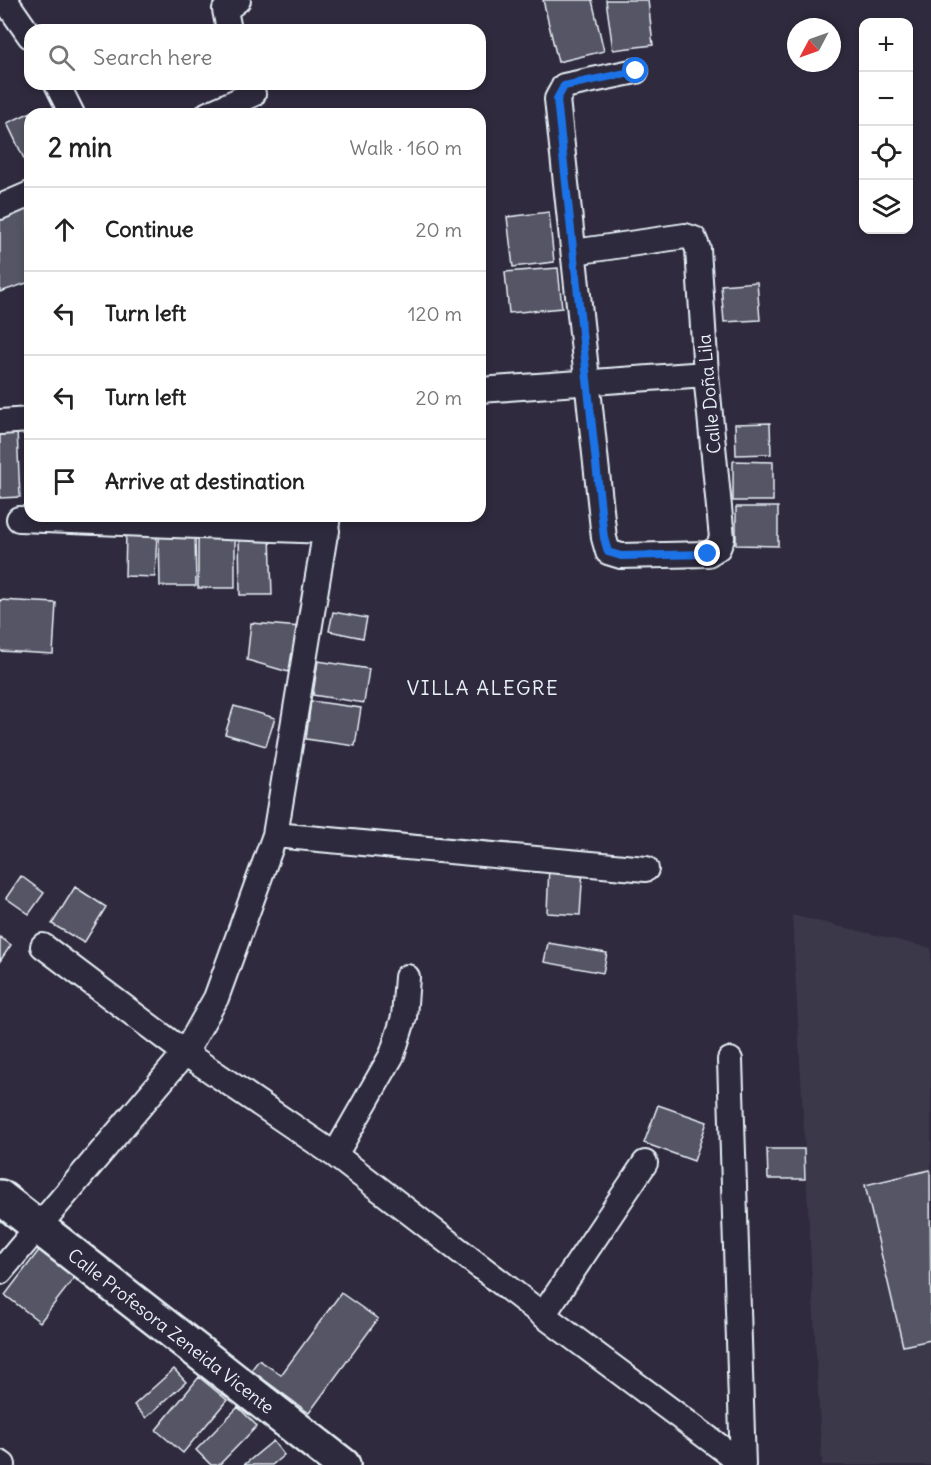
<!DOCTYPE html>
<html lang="en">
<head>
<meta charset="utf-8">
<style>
  body { margin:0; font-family:Delius,sans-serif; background:#f6f6f6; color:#222 }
  .controls { position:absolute; right:18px; top:18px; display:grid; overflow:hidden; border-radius:12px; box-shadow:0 3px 9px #0003 }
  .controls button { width:54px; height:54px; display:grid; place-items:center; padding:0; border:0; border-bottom:2px solid #e0e0e0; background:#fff; color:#222; font:30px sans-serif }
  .compass { position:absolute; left:787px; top:18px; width:54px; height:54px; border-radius:50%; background:#fff; box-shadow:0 3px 9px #0003; rotate:229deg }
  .stop { position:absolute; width:18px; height:18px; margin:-14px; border:4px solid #1a73e8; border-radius:50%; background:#fff }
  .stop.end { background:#1a73e8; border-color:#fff; box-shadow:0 2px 6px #0008 }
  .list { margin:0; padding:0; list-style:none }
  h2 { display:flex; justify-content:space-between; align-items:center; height:78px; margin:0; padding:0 24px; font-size:26px }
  h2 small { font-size:20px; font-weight:400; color:#767676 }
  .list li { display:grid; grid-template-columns:39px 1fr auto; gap:18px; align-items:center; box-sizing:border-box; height:84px; padding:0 24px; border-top:2px solid #e0e0e0 }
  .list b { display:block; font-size:22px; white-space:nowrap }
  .list em { font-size:20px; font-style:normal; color:#767676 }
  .icon { flex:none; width:33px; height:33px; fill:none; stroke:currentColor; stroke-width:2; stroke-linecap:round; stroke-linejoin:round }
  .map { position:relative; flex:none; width:931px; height:1465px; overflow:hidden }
  .search { position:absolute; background:#fff; box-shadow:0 3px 9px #0003; left:24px; top:24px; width:462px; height:66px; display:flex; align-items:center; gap:15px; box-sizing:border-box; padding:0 21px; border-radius:18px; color:#767676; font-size:22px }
  .panel { position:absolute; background:#fff; box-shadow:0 3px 9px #0003; left:24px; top:108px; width:462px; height:414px; border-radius:18px }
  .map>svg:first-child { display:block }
</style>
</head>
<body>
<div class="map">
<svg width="931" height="1465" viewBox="0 0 931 1465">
  <rect width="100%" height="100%" fill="#2f2a3d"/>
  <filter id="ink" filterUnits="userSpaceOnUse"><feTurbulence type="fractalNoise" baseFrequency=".0167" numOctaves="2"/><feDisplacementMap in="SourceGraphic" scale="12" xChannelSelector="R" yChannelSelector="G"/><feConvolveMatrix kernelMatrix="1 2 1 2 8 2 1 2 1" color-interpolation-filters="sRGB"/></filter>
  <g filter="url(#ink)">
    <path fill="#3b3749" d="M 792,915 L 931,948 L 931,1465 L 822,1465 Z"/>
    <path fill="#575565" stroke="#e8f1f8" stroke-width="1.5" d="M 543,0 L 592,0 L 604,51 L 558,62 Z
      M 606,0 L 648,0 L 653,45 L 613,50 Z
      M 42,107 L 45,114 L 30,114 L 30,166 L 28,167 L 7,123 Z
      M 28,209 L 30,282 L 0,292 L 0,219 Z
      M 549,212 L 554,262 L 513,267 L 507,217 Z
      M 558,268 L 562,308 L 509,313 L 505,272 Z
      M 757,282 L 760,320 L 724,322 L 721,285 Z
      M 770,423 L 771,454 L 736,455 L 735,424 Z
      M 17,430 L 20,497 L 0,498 L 0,431 Z
      M 733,461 L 773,462 L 773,501 L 733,501 Z
      M 736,507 L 778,507 L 778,546 L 736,545 Z
      M 126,532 L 157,534 L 155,577 L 125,576 Z
      M 198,532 L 235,533 L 235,588 L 198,588 Z
      M 159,533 L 195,533 L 196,586 L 160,586 Z
      M 239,535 L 270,535 L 272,595 L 240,595 Z
      M 0,600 L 56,603 L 53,654 L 0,651 Z
      M 333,612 L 367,618 L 363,638 L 329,631 Z
      M 251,623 L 301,627 L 292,673 L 247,660 Z
      M 318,661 L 369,669 L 364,703 L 313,695 Z
      M 311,701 L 361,708 L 355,746 L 306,739 Z
      M 234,706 L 275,718 L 266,746 L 225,734 Z
      M 549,865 L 583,867 L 580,915 L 547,913 Z
      M 21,876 L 44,893 L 29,914 L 6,898 Z
      M 75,887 L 106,907 L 84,943 L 52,924 Z
      M 0,937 L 11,945 L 0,961 Z
      M 548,943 L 607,953 L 603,973 L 544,962 Z
      M 658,1105 L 707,1122 L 694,1161 L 644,1143 Z
      M 767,1149 L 804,1149 L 805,1179 L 768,1179 Z
      M 930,1170 L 931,1340 L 903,1346 L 865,1185 Z
      M 43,1245 L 79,1272 L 40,1322 L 5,1295 Z
      M 341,1293 L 378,1319 L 309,1413 L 251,1370 L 259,1360 L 281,1375 Z
      M 174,1369 L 186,1382 L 146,1418 L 134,1405 Z
      M 199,1377 L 227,1400 L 183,1453 L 156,1430 Z
      M 238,1407 L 257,1426 L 219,1465 L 211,1465 L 196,1450 Z
      M 273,1441 L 284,1455 L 272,1465 L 244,1465 Z"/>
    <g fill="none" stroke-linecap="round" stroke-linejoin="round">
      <defs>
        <path id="street" d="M 5,0 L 30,36
          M 229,30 L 225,10 L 238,0
          M 57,84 L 72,114
          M 208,114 L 253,94
          M 0,207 L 30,194
          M 574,252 L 685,236 L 694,239 L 698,249 L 706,374 L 722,538 L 718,548 L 708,554 L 621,556 L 608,552 L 604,538 L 557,99 L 564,86 L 636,71
          M 480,390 L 706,374
          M 0,422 L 30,420
          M 19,519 L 327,531
          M 275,835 L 646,869
          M 43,946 L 185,1053 L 335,1155 L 543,1315 L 743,1464
          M 730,1060 L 743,1465
          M 335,1155 L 392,1055 L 404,1017 L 407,977
          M 0,1272 L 185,1053 L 216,998 L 275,835 L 328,516
          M 543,1315 L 645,1163
          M 0,1463 L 3,1465"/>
        <path id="secondary" d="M 0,1197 L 343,1465"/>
      </defs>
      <use href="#street" stroke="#e8f1f8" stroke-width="28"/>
      <use href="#secondary" stroke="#e8f1f8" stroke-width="38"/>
      <use href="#street" stroke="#2f2a3d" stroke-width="24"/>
      <use href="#secondary" stroke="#2f2a3d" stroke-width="33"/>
    </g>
  </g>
  <g fill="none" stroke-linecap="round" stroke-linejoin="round" filter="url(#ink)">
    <path stroke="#1a73e8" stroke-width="8" d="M 636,71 L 564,86 L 557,99 L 604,538 L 608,552 L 621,556 L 708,554"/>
  </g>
  <g text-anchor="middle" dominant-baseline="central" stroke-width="6" stroke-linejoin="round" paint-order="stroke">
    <g font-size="18" fill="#e8f1f8" stroke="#2f2a3d">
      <text transform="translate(709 394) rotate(-95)">Calle Doña Lila</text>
      <text transform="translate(171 1331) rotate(38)">Calle Profesora Zeneida Vicente</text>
    </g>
    <g font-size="20" letter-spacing="1.5" fill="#e8f1f8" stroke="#2f2a3d">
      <text x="483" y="687">VILLA ALEGRE</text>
    </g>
  </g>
</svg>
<div class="controls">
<button>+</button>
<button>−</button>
<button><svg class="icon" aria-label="locate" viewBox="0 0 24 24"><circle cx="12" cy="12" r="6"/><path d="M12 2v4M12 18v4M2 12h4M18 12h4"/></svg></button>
<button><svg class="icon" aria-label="layers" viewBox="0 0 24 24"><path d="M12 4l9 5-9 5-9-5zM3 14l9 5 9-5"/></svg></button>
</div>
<svg class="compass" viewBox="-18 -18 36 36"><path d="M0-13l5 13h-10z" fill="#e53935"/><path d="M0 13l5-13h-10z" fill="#767676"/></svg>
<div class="stop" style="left:636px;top:71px"></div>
<div class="stop end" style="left:708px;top:554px"></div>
<div class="search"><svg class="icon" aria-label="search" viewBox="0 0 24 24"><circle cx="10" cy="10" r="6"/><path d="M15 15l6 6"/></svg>Search here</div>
<section class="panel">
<h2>2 min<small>Walk · 160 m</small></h2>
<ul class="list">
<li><svg class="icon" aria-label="ahead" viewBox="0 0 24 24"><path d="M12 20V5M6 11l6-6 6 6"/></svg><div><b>Continue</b></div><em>20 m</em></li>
<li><svg class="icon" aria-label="left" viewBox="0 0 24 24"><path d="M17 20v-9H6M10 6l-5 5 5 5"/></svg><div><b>Turn left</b></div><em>120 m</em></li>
<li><svg class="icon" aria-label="left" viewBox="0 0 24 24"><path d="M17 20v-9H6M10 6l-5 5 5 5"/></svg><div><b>Turn left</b></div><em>20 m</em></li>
<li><svg class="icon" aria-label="arrive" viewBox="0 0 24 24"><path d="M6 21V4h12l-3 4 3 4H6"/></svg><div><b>Arrive at destination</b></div></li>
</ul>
</section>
</div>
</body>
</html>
